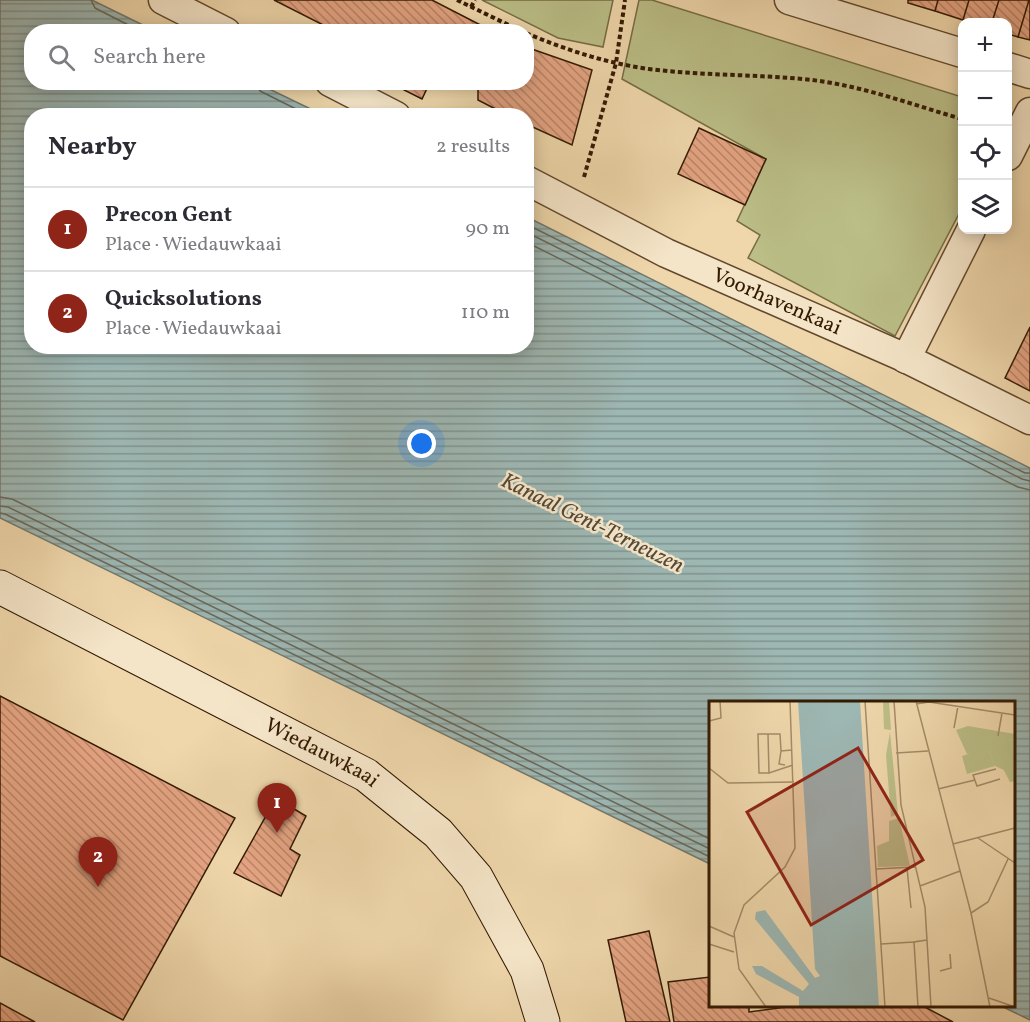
<!DOCTYPE html>
<html lang="en">
<head>
<meta charset="utf-8">
<style>
  body { margin:0; font-family:Vollkorn,serif; background:#f7f7f7; color:#2b2b33 }
  .controls { position:absolute; right:18px; top:18px; display:grid; overflow:hidden; border-radius:12px; box-shadow:0 3px 15px #0003 }
  .controls button { width:54px; height:54px; display:grid; place-items:center; padding:0; border:0; border-bottom:2px solid #e1e1e2; background:#fff; color:#2b2b33; font:30px sans-serif }
  .you { position:absolute; left:422px; top:444px; width:21px; height:21px; margin:-15px; border:4px solid #fff; border-radius:50%; background:#1a73e8; box-shadow:0 0 0 9px #1a73e833 }
  .badge { display:grid; place-items:center; width:39px; height:39px; border-radius:50%; background:#8f2418; color:#fff; font-size:20px; font-weight:700 }
  .pin { position:absolute; translate:-50% -50px; filter:drop-shadow(0 2px 3px #0008) }
  .pin::after { content:''; position:absolute; top:32px; width:21px; height:18px; background:inherit; clip-path:polygon(0 0,100% 0,50% 100%) }
  .list { margin:0; padding:0; list-style:none }
  h2 { display:flex; justify-content:space-between; align-items:center; height:78px; margin:0; padding:0 24px; font-size:26px }
  h2 small { font-size:20px; font-weight:400; color:#7c7c81 }
  .list li { display:grid; grid-template-columns:39px 1fr auto; gap:18px; align-items:center; box-sizing:border-box; height:84px; padding:0 24px; border-top:2px solid #e1e1e2 }
  .list b { display:block; font-size:22px; white-space:nowrap }
  .list p { margin:0; font-size:20px; white-space:nowrap; color:#7c7c81 }
  .list em { font-size:20px; font-style:normal; color:#7c7c81 }
  .icon { flex:none; width:33px; height:33px; fill:none; stroke:currentColor; stroke-width:2; stroke-linecap:round; stroke-linejoin:round }
  .map { position:relative; flex:none; width:1030px; height:1022px; overflow:hidden }
  .search { position:absolute; background:#fff; box-shadow:0 3px 15px #0003; left:24px; top:24px; width:510px; height:66px; display:flex; align-items:center; gap:15px; box-sizing:border-box; padding:0 21px; border-radius:24px; color:#7c7c81; font-size:22px }
  .panel { position:absolute; background:#fff; box-shadow:0 3px 15px #0003; left:24px; top:108px; width:510px; height:246px; border-radius:24px }
  .map>svg:first-child { display:block }
</style>
</head>
<body>
<div class="map">
<svg width="1030" height="1022" viewBox="0 0 1030 1022">
  <defs>
    <pattern id="water-rules" width="6" height="5" patternUnits="userSpaceOnUse" patternTransform="scale(1.5)"><rect width="6" height="5" fill="#9db7b3"/><path d="M0 2.5h6" fill="none" stroke="#81948f"/></pattern>
    <pattern id="building-back-hatch" width="6" height="6" patternUnits="userSpaceOnUse" patternTransform="scale(1.5)"><rect width="6" height="6" fill="#e5a483"/><path d="M-1 5l2 2M0 0l6 6M5-1l2 2" fill="none" stroke="#ba8569"/></pattern>
  </defs>
  <rect width="100%" height="100%" fill="#efd7ab"/>
  <filter id="stains"><feTurbulence type="fractalNoise" baseFrequency=".00333" numOctaves="4"/><feColorMatrix values="0 0 0 0 .2 0 0 0 0 .09 0 0 0 0 .02 0 0 0 .5 -.17"/></filter>
  <radialGradient id="worn" r=".72"><stop offset=".6" stop-color="#630" stop-opacity="0"/><stop offset="1" stop-color="#630" stop-opacity=".3"/></radialGradient>
  <path fill="#bbbe87" stroke="#776c45" stroke-width="1.5" d="M 482,0 L 613,0 L 603,47 L 558,38 Z
    M 639,0 L 652,0 L 962,97 L 962,208 L 895,336 L 748,258 L 760,235 L 737,221 L 766,159 L 622,79 Z"/>
  <path fill="url(#water-rules)" stroke="#73786d" stroke-width="1.5" d="M 0,0 L 92,0 L 155,31 L 32,32 L 32,82 L 257,83 L 323,115 L 32,116 L 32,346 L 526,346 L 527,217 L 1030,468 L 1030,1020 L 1001,1006 L 1014,1006 L 1014,702 L 710,702 L 710,864 L 0,518 Z"/>
  <g fill="none" stroke-linecap="round" stroke-linejoin="round">
    <path stroke="#68685b" stroke-width="1.5" d="M 91,0 L 95,8 L 142,32
      M 256,82 L 260,91 L 310,116
      M 526,224 L 1025,473 L 1030,473
      M 526,232 L 1022,479 L 1030,481
      M 526,242 L 1018,487 L 1030,490
      M 0,497 L 12,499 L 710,839
      M 0,506 L 8,507 L 710,849
      M 0,513 L 5,514 L 710,857"/>
  </g>
  <path fill="url(#building-back-hatch)" stroke="#331a03" stroke-width="1.5" d="M 274,0 L 432,0 L 494,32 L 337,32 Z
    M 908,0 L 938,0 L 935,11 L 908,3 Z
    M 938,0 L 969,0 L 963,20 L 935,11 Z
    M 969,0 L 999,0 L 992,22 L 972,22 L 963,20 Z
    M 999,0 L 1029,0 L 1018,37 L 1008,34 L 1008,22 L 992,22 Z
    M 1029,0 L 1030,0 L 1030,40 L 1018,37 Z
    M 526,47 L 592,70 L 572,145 L 526,124 L 526,116 L 509,116 L 478,100 L 478,88 L 448,86 L 440,82 L 526,82 Z
    M 408,82 L 430,82 L 422,99 L 404,90 Z
    M 699,128 L 766,159 L 745,205 L 678,174 Z
    M 1030,327 L 1030,391 L 1005,378 Z
    M 0,696 L 235,818 L 123,1020 L 0,956 Z
    M 276,798 L 306,816 L 290,849 L 300,855 L 281,896 L 234,873 Z
    M 649,931 L 670,1022 L 626,1022 L 608,940 Z
    M 710,977 L 710,1006 L 749,1006 L 749,1012 L 793,1006 L 923,1006 L 953,1022 L 674,1022 L 668,982 Z
    M 0,1003 L 35,1022 L 0,1022 Z"/>
  <g fill="none" stroke-linecap="round" stroke-linejoin="round">
    <defs>
      <g id="minor">
        <path d="M 163,0 L 226,32"/>
        <path d="M 789,0 L 962,53"/>
        <path d="M 1008,67 L 1030,74"/>
        <path d="M 330,82 L 396,116"/>
        <path d="M 1008,156 L 1030,112"/>
        <path id="s1" d="M 526,180 L 666,253 L 901,356 L 1030,420"/>
        <path d="M 906,359 L 971,230"/>
      </g>
      <g id="secondary">
        <path id="s2" d="M 0,587 L 366,775 L 438,833 L 476,877 L 527,970 L 543,1022"/>
      </g>
    </defs>
    <use href="#minor" stroke="#62492d" stroke-width="31"/>
    <use href="#secondary" stroke="#331a03" stroke-width="35"/>
    <path stroke="#331a03" stroke-width="4" stroke-dasharray="4.5 3" stroke-linecap="butt" d="M 457,0 L 523,32
      M 471,7 L 475,0
      M 526,33 C 566,50 606,63 649,69 C 703,76 758,74 812,80 C 863,86 913,105 962,119
      M 584,177 L 616,63 L 625,0"/>
    <use href="#minor" stroke="#f5e5c8" stroke-width="28"/>
    <use href="#secondary" stroke="#f5e5c8" stroke-width="33"/>
  </g>
  <g text-anchor="middle" dominant-baseline="central" stroke-width="5" stroke-linejoin="round" paint-order="stroke">
    <g font-size="21" fill="#331a03" stroke="#f5e5c8">
      <text stroke="none"><textPath href="#s1" startOffset="279">Voorhavenkaai</textPath></text>
      <text stroke="none"><textPath href="#s2" startOffset="362">Wiedauwkaai</textPath></text>
    </g>
    <g font-size="22" font-style="italic" fill="#534938" stroke="#f5e5c8">
      <text transform="translate(592 524) rotate(26)">Kanaal Gent-Terneuzen</text>
    </g>
  </g>
  <g transform="translate(709 701)">
    <rect width="306" height="306" fill="#efd7ab"/>
    <path d="M 174,0 L 180,0 L 182,29 L 175,28 ZM 181,31 L 189,113 L 182,116 L 177,54 ZM 272,49 L 280,50 L 286,65 L 258,73 L 253,55 ZM 190,117 L 201,165 L 169,166 L 168,145 L 180,140 L 180,120 Z" fill="#bbbe87"/>
    <path d="M 259,25 L 306,33 L 306,39 L 278,36 L 295,69 L 286,65 L 280,50 L 258,53 L 247,29 Z" fill="#bbbe87"/>
    <path d="M 277,35 L 306,39 L 306,80 L 301,81 Z" fill="#bbbe87"/>
    <path d="M 89,0 L 151,0 L 170,306 L 90,306 L 90,296 L 47,273 L 43,265 L 53,265 L 94,290 L 100,283 L 46,218 L 47,211 L 56,209 L 106,277 L 111,275 L 106,268 Z" fill="#9db7b3"/>
    <path fill="none" stroke="#a48b68" stroke-width="1.5" d="M 156,0 L 176,306M 185,0 L 192,104 L 216,206 L 222,306M 207,0 L 262,212 L 281,306M 207,3 L 220,1 L 306,14M 0,20 L 12,17 L 11,0M 245,27 L 249,5M 59,33 L 49,33 L 50,72 L 60,72M 289,35 L 293,12M 83,49 L 72,50 L 71,33 L 59,33 L 60,72 L 84,64M 72,50 L 70,63 L 76,64M 187,52 L 219,50M 0,67 L 19,82 L 85,81M 287,68 L 264,74 L 268,85 L 291,78M 229,88 L 266,79M 269,137 L 306,162M 244,143 L 306,127M 198,167 L 202,207M 167,168 L 206,166M 211,185 L 251,170M 262,212 L 279,201 L 299,158M 0,225 L 25,236M 0,243 L 25,251M 172,243 L 205,241M 231,270 L 242,267 L 241,253M 280,297 L 306,306M 57,306 L 30,268 L 25,232 L 35,204 L 76,166 L 86,147 L 81,0M 209,306 L 205,241 L 218,239"/>
    <path fill="#8f2418" fill-opacity="0.15" stroke="#8f2418" stroke-width="3" d="M 149,47 L 214,159 L 102,224 L 38,111 Z"/>
    <rect width="306" height="306" fill="none" stroke="#331a03" stroke-width="3"/>
  </g>
  <rect width="100%" height="100%" filter="url(#stains)"/>
  <rect width="100%" height="100%" fill="url(#worn)"/>
</svg>
<div class="controls">
<button>+</button>
<button>−</button>
<button><svg class="icon" aria-label="locate" viewBox="0 0 24 24"><circle cx="12" cy="12" r="6"/><path d="M12 2v4M12 18v4M2 12h4M18 12h4"/></svg></button>
<button><svg class="icon" aria-label="layers" viewBox="0 0 24 24"><path d="M12 4l9 5-9 5-9-5zM3 14l9 5 9-5"/></svg></button>
</div>
<div class="you"></div>
<div class="pin badge" style="left:277px;top:833px">1</div>
<div class="pin badge" style="left:98px;top:887px">2</div>
<div class="search"><svg class="icon" aria-label="search" viewBox="0 0 24 24"><circle cx="10" cy="10" r="6"/><path d="M15 15l6 6"/></svg>Search here</div>
<section class="panel">
<h2>Nearby<small>2 results</small></h2>
<ul class="list">
<li><span class="badge">1</span><div><b>Precon Gent</b><p>Place · Wiedauwkaai</p></div><em>90 m</em></li>
<li><span class="badge">2</span><div><b>Quicksolutions</b><p>Place · Wiedauwkaai</p></div><em>110 m</em></li>
</ul>
</section>
</div>
</body>
</html>
